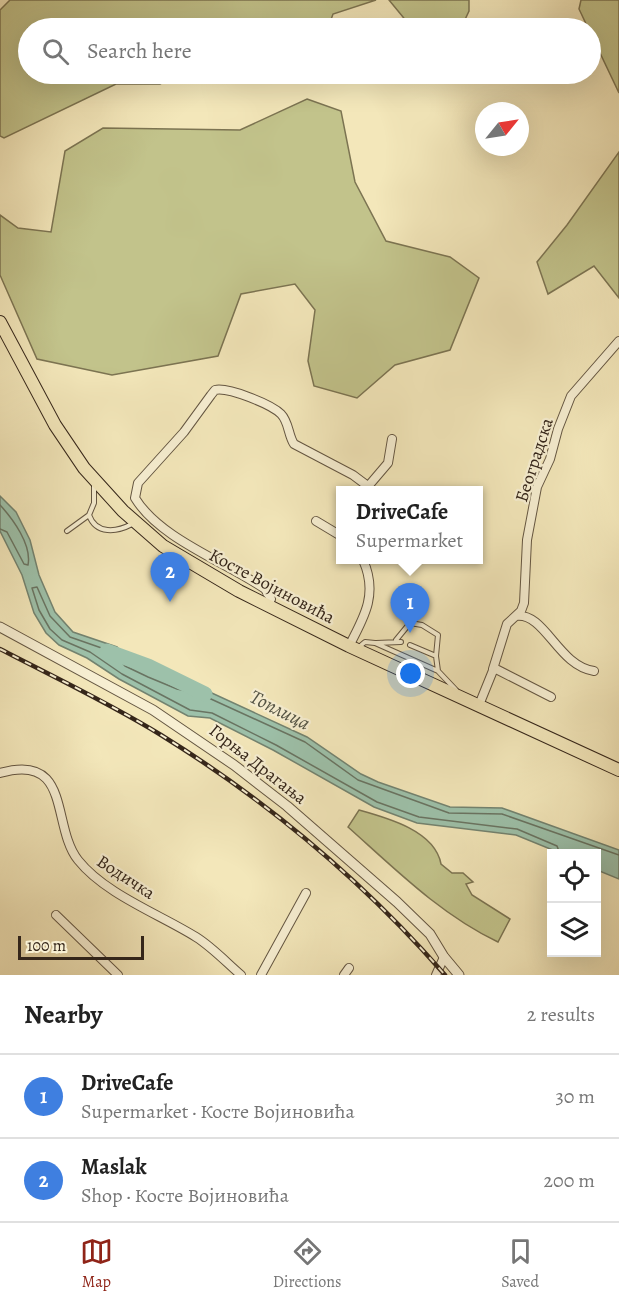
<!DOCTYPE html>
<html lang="en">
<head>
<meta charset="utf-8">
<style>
  body { margin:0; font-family:Alegreya,serif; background:#f2f2f2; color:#222 }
  .controls { position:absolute; right:18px; bottom:18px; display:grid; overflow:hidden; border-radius:0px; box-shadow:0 6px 24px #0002 }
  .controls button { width:54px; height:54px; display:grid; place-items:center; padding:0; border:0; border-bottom:2px solid #e0e0e0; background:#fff; color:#222; font:30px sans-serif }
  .compass { position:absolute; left:475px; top:102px; width:54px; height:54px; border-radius:50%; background:#fff; box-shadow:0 6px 24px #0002; rotate:60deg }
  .scale { position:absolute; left:18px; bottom:15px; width:126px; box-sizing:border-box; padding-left:6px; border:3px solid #35261a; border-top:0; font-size:16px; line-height:21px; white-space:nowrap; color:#35261a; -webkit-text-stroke:4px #f7efd2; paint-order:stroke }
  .you { position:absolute; left:411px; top:674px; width:21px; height:21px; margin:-15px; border:4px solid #fff; border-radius:50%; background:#1a73e8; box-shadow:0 0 0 9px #1a73e833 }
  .badge { display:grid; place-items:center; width:39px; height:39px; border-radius:50%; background:#8f2418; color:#fff; font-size:20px; font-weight:700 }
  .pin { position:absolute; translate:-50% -50px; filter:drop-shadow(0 2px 3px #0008) }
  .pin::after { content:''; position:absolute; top:32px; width:21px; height:18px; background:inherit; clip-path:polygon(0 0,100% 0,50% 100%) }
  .popup { position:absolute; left:336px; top:486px; width:147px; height:78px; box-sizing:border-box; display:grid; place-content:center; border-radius:0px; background:#fff; filter:drop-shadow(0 2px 4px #0005); font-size:20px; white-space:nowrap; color:#767676 }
  .popup b { font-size:22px; color:#222 }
  .popup::after { content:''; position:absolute; left:50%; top:100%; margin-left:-12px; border:12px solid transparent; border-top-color:#fff }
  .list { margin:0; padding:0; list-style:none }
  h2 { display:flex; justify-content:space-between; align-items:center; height:78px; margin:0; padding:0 24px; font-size:26px }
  h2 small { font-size:20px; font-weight:400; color:#767676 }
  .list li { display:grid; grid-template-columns:39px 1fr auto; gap:18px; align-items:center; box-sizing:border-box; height:84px; padding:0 24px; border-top:2px solid #e0e0e0 }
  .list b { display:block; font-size:22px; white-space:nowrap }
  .list p { margin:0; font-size:20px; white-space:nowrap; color:#767676 }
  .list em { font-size:20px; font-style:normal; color:#767676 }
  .icon { flex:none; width:33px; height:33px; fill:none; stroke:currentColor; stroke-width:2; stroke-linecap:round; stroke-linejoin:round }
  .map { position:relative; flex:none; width:619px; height:975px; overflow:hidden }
  .search { position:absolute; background:#fff; box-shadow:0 6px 24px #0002; left:18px; right:18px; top:18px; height:66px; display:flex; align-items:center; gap:15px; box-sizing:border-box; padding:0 21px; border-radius:33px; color:#767676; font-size:22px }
  .sheet { height:246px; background:#fff }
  nav { display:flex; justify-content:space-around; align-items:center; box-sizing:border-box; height:84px; border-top:2px solid #e0e0e0; background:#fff; font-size:16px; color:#767676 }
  nav a { display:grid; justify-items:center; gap:3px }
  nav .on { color:#8f2418 }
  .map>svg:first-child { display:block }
</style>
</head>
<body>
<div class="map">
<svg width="619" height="975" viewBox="0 0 619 975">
  <rect width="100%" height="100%" fill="#f3e7ba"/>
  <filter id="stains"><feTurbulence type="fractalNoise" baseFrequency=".00333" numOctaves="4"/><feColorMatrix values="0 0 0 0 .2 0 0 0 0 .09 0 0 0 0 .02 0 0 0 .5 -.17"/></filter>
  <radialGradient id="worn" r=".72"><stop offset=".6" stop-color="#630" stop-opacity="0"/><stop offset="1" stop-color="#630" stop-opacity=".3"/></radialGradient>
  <path fill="#c2c38b" stroke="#7c7452" stroke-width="1.5" d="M 10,0 L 376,0 L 333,14 L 328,28 L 28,28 L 28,74 L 179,74 L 160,84 L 116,84 L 4,138 L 0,136 L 0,10 Z
    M 389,0 L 469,0 L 469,11 L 461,28 L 412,28 Z
    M 581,0 L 619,0 L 619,93 L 591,34 L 590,28 L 588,28 L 579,9 Z
    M 307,99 L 341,111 L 355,182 L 386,241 L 450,257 L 479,278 L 450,350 L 395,365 L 357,398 L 314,386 L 308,361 L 315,310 L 295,284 L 241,294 L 218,356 L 112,375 L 37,359 L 0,275 L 0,215 L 18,228 L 51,232 L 65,151 L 103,128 L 240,130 Z
    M 619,152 L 619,298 L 594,266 L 548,294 L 537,262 L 567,225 Z
    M 359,810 C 388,818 435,831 441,864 L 452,873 L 463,873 L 473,882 L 466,884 L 472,895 L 510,919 L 498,942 C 441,915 395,869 348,827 Z"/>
  <path fill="#9dc1aa" stroke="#738370" stroke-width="1.5" d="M 0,496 L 16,512 L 30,540 L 39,575 L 55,612 L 73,632 L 117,647 L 128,661 L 150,671 L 179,683 L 201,688 L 307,737 L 361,774 L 378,782 L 450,807 L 502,808 L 619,850 L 619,879 L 597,870 L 596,854 L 560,853 L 516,835 L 417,823 L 374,807 L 273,750 L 210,718 L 188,716 L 119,679 L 87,658 L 59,645 L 46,633 L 34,613 L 22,575 L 0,531 Z"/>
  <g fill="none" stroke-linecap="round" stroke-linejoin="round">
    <path stroke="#697462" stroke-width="1.5" d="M 0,505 C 13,519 32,545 28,565 L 24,564 L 7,532 L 0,529
      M 560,854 L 557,846 L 517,829 L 419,817 L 377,802 L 276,745 L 212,713 L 190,710 L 122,674 L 90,652 L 62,640 L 50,629 L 39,610 L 32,588 L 37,587 L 50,616 L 70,637 L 113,652 L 125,666 L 148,677 L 177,689 L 200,694 L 305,742 L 358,780 L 449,813 L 502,814 L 619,855"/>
    <path stroke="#9dc1aa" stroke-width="15" d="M 107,651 L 148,666 L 205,694"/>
    <defs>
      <path id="service" d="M 94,485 L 94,503 L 89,515 C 96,535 117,532 132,524
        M 67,531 L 89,515
        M 396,640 L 410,623 L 422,625 L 438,635 L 436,656
        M 376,643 L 401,642
        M 410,645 L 436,656 L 438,671
        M 359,647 L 365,642 L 375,643 L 438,671 L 456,690"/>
      <path id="minor" d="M 365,490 L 388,463 L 392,439
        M 316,521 L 341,536
        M 268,605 L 271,599 L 265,589 C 226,562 160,539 135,498 L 138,483 L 184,432 L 211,395 L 215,390 C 228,387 271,404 281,414 C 289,422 288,435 294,444 L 353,475 L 365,484 L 365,490
        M 516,616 C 545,612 558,666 594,671
        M 349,646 C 365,616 378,593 363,560
        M 493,669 L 507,624 L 521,611 L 524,603 L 527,540 L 537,487 L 550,459 L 558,429 L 571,396 L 619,341
        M 479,705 L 494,668 L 551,697
        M 0,773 C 72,752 51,826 78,860 C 105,894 159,914 196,937 C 212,947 227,963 241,975
        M 56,915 L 118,975
        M 261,975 L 306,893
        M 344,975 L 349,968
        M 436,975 L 444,957"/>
      <path id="tertiary" d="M 0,627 L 153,710 L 234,765 L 287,806 L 397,902 L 430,934 L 444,957 L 459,975"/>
      <path id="primary" d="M 0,322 L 55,425 L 84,468 L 123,511 L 163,546 L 239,591 L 349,646 L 619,770"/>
    </defs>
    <use href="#service" stroke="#645642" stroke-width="6"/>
    <use href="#minor" stroke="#645642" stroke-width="10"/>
    <use href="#tertiary" stroke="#645642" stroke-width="11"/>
    <use href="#primary" stroke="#35261a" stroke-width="14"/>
    <use href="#service" stroke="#f7efd2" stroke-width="4"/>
    <use href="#minor" stroke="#f7efd2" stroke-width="8"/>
    <use href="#tertiary" stroke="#f7efd2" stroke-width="9"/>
    <use href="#primary" stroke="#f3e7ba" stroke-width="12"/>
    <defs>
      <path id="rail" d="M 0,649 C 54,677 109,703 161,735 C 266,800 364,882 445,975"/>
    </defs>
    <use href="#rail" stroke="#35261a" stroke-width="4.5"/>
    <use href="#rail" stroke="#f7efd2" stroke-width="2" stroke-dasharray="7" stroke-linecap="butt"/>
  </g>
  <g text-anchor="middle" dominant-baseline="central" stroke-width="4.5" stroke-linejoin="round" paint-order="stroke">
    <g font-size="18" fill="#35261a" stroke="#f7efd2">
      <text transform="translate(534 460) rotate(-72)">Београдска</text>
      <text transform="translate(272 586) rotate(28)">Косте Војиновића</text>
      <text transform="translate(258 764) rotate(38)">Горња Драгања</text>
      <text transform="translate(126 877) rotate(33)">Водичка</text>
    </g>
    <g font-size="20" font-style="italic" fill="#545445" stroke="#f7efd2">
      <text transform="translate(280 710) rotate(27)">Топлица</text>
    </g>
  </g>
  <rect width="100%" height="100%" filter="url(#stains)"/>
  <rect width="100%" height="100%" fill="url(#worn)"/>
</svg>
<div class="controls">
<button><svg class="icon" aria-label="locate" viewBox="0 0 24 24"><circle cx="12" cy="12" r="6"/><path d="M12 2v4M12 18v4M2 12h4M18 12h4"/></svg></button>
<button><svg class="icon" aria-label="layers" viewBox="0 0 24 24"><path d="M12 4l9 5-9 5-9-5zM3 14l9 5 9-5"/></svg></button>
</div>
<svg class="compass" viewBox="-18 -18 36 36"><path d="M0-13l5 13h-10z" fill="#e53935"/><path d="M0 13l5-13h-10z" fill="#767676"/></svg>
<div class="scale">100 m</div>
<div class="you"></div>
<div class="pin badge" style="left:410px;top:633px;background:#3f7fe0">1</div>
<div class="popup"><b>DriveCafe</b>Supermarket</div>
<div class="pin badge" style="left:170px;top:602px;background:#3f7fe0">2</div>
<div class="search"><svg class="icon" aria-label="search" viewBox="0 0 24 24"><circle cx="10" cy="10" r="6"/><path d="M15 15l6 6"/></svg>Search here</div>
</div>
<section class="sheet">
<h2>Nearby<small>2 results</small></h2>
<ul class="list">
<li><span class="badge" style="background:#3f7fe0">1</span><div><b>DriveCafe</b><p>Supermarket · Косте Војиновића</p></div><em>30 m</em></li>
<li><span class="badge" style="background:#3f7fe0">2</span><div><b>Maslak</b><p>Shop · Косте Војиновића</p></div><em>200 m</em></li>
</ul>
</section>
<nav>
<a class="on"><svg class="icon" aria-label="map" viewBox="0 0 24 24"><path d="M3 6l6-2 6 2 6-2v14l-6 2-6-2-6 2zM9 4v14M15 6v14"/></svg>Map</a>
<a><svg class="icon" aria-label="directions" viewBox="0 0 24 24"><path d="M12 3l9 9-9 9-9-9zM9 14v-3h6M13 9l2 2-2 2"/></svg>Directions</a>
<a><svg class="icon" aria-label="saved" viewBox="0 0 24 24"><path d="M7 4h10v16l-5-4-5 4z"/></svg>Saved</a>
</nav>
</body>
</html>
